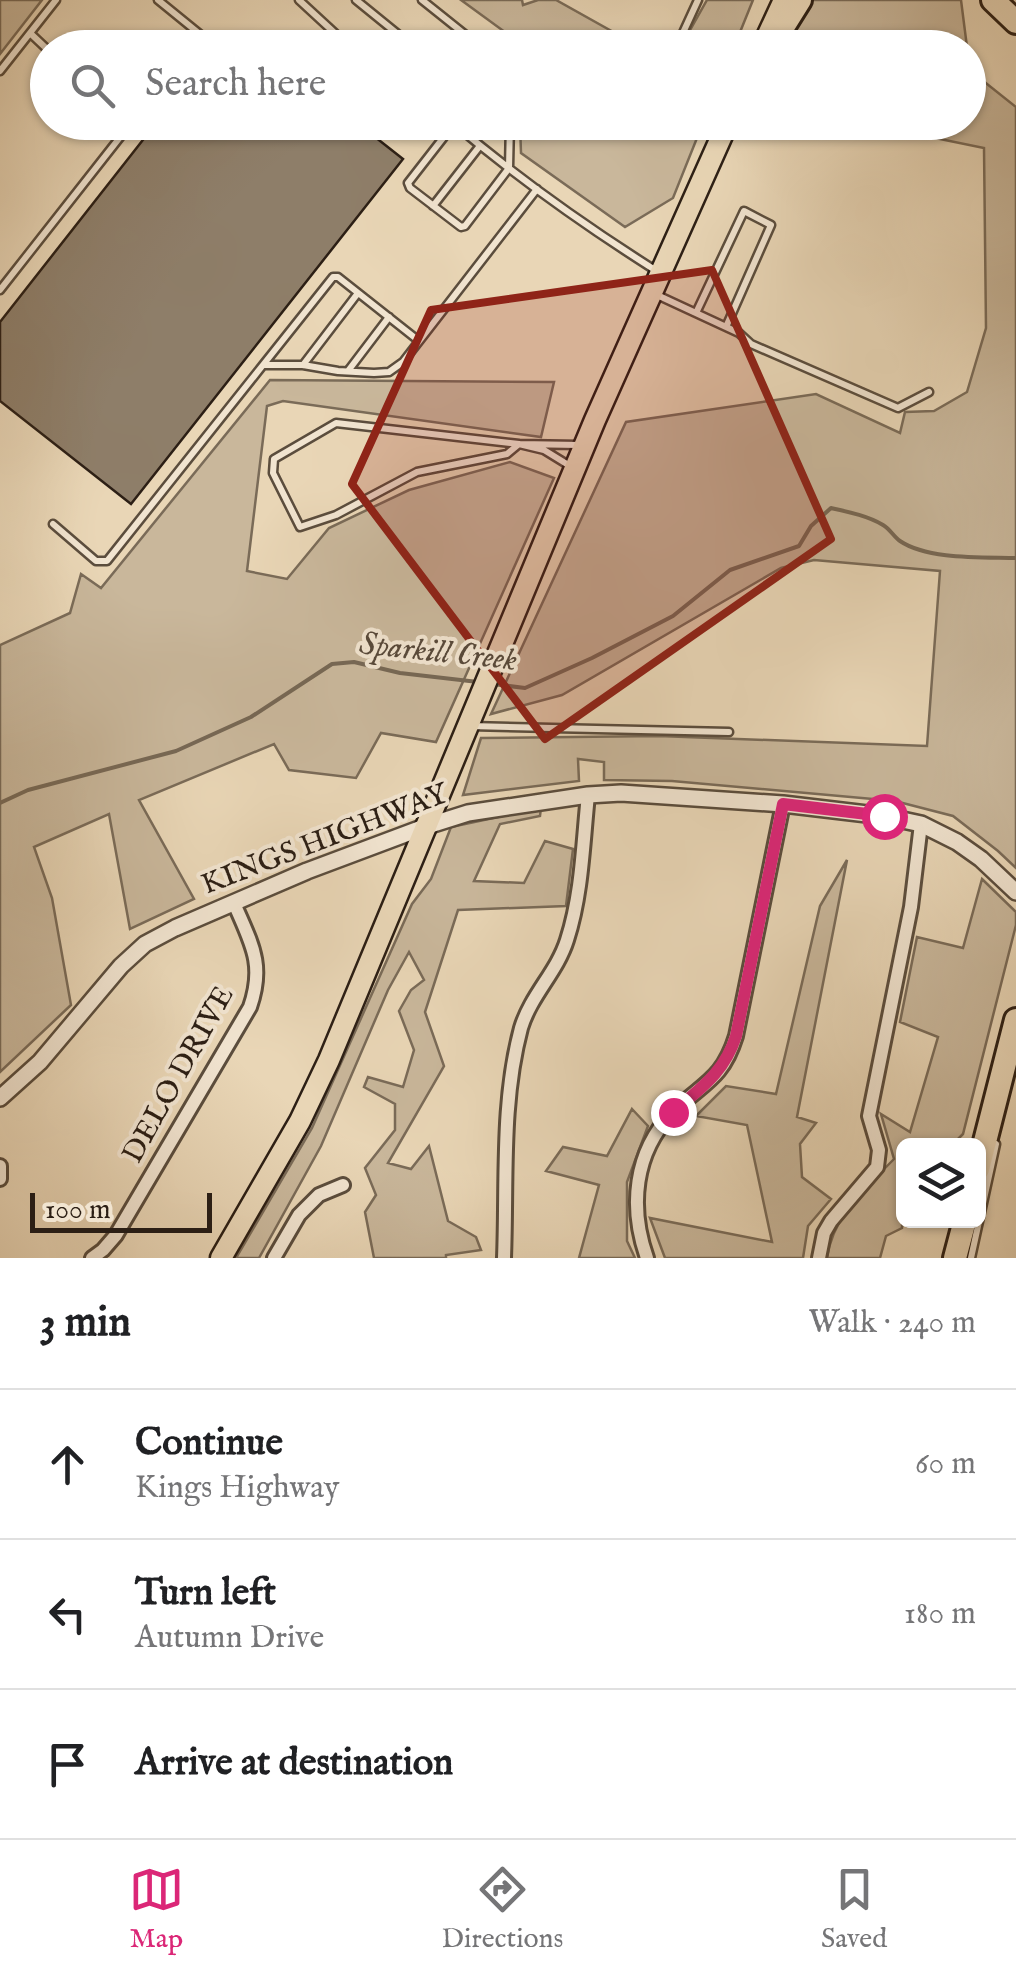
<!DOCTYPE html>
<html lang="en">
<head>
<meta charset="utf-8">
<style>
  body { margin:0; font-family:"IM FELL English",serif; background:#f2f2f2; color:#202124 }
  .controls { position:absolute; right:30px; bottom:30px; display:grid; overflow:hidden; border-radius:15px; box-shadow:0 2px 8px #0004 }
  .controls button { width:90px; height:90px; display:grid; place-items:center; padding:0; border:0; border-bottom:2px solid #e0e0e0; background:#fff; color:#202124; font:50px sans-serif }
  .scale { position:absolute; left:30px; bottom:25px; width:182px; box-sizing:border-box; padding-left:10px; border:5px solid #2c1f15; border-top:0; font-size:28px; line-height:35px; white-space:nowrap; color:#2c1f15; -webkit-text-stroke:8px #f1e4d0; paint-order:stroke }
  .stop { position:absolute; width:30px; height:30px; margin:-22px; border:8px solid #db2777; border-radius:50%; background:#fff }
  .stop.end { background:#db2777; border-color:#fff; box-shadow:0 2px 10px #0008 }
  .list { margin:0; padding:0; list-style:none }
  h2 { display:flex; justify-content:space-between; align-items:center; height:130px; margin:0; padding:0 40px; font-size:42px }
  h2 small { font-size:32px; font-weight:400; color:#757577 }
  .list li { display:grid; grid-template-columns:65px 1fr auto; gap:30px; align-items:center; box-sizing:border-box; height:150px; padding:0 40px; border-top:2px solid #e0e0e0 }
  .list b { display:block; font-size:38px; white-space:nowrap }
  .list p { margin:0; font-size:32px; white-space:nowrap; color:#757577 }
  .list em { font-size:32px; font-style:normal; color:#757577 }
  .icon { flex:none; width:55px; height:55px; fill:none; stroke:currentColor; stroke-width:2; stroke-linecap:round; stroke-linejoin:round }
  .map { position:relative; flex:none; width:1016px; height:1258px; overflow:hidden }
  .search { position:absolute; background:#fff; box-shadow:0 2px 8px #0004; left:30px; right:30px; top:30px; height:110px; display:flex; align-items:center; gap:25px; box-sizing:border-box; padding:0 35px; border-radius:55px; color:#757577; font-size:38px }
  .sheet { height:580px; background:#fff }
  nav { display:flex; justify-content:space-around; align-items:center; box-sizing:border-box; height:140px; border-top:2px solid #e0e0e0; background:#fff; font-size:28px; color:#757577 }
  nav a { display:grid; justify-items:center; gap:5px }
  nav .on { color:#db2777 }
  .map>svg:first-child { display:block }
</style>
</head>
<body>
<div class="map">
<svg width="1016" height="1258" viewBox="0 0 1016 1258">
  <rect width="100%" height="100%" fill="#e9d6b6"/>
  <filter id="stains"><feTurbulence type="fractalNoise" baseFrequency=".002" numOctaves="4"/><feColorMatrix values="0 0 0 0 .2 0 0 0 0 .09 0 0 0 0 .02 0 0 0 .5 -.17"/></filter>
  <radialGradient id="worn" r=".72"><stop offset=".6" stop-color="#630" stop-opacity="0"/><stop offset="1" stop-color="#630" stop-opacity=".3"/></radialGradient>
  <path fill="#c9b79b" stroke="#7a6b58" stroke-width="2.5" d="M 0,0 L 42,0 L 0,54 Z
    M 461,0 L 522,0 L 523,5 L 538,0 L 556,0 L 640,47 L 520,47 L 520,43 Z
    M 707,0 L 753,0 L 734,47 L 680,48 Z
    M 807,0 L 961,0 L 967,47 L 784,48 Z
    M 969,56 L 977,76 L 1016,107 L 1016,868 L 998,851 L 953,816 L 895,801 L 672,781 L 604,780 L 604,762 L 578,759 L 579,781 L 463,795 L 481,738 L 659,736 L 927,746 L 940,571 L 814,560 L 781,568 L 562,695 L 491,714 L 626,422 L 816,394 L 900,433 L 905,412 L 934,411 L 967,392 L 986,328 L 984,148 L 862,123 L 968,122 Z
    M 520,123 L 520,122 L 703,123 L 673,198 L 625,227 L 521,153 Z
    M 270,380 L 554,382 L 541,437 L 283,401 L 267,406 L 247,571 L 287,579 L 329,528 L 409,490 L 510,462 L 554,478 L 436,742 L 381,733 L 356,778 L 289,770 L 274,744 L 139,800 L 194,899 L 130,929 L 109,814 L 34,847 L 52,898 L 71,1005 L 0,1072 L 0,645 L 70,613 L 81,574 L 101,588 Z
    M 541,808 L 540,816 L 500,824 L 474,881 L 524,883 L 545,841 L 573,849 L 566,906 L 458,910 L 425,1012 L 444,1066 L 388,1163 L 411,1169 L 429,1146 L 448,1221 L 476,1237 L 481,1250 L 446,1255 L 446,1258 L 374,1258 L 365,1212 L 376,1195 L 365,1168 L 395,1130 L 395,1104 L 364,1087 L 368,1077 L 403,1087 L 414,1050 L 399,1011 L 411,990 L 424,980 L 409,952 L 388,990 L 321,1146 L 259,1258 L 236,1258 L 312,1128 L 412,904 L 431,879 L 451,827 Z
    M 847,860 L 797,1117 L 816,1123 L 800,1144 L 802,1177 L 831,1199 L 808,1226 L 803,1258 L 665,1258 L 650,1218 L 772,1242 L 747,1125 L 696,1116 L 726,1086 L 776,1094 L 820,906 Z
    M 982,879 L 1016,912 L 1016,925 L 963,1134 L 952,1145 L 904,1146 L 902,1228 L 886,1236 L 880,1258 L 827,1258 C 833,1215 865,1189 894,1159 L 881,1114 L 910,1132 L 938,1037 L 900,1022 L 917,937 L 963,948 Z
    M 632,1109 L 648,1126 L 627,1182 L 627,1241 L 635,1258 L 579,1258 L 599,1185 L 546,1171 L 563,1147 L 607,1156 Z"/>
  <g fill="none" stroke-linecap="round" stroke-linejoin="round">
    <path stroke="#776855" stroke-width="4" d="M 493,684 L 525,688 L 592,658 L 673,616 L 730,570 L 799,546 L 811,526 L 831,508 C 849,512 868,516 883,525 C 890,529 894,537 900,541 C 928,560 983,557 1016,558
      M 0,803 L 28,790 L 176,751 L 251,717 L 332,664 L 354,662 L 400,673 L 478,682"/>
  </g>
  <path fill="#8e7e69" stroke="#2c1f15" stroke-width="2.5" d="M 157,122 L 356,122 L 403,159 L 131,504 L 0,401 L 0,322 Z"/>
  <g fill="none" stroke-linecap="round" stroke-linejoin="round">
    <defs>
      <path id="service" d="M 158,0 L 201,35 L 191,48
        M 299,0 L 351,48
        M 356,0 L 415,48
        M 422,0 L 482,48
        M 30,33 L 48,50
        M 676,48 L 698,0
        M 0,71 L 56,0
        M 452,122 C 516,177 584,225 655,270
        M 454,124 L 408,183 L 410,188 L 461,227 L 465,226 L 509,168 L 510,122
        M 433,206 L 479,147
        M 0,290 L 132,122
        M 657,295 L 739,333 L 751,344 L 898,408 L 929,392
        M 696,313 L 744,211 L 771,225 L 726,327
        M 263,365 L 333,277 L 338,277 L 419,341
        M 303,365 L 358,293
        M 348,371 L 389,317
        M 570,466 L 544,450 L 519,444 L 336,423 L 274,459 L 273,473 L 300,527 L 336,515 L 417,472 L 507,454 L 519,444 L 579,445
        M 53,524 L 96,561 L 107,561 L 263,365 L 303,365 L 338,371 L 374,373 L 389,372 L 403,362 L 537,189
        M 470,726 L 729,732
        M 971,1258 L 996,1144"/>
      <path id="minor" d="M 0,1166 L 0,1179
        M 92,1258 L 103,1250 L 116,1235 L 250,1007 C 265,964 251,943 234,903
        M 274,1258 L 299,1215 L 319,1195 L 343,1185
        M 504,1258 C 507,1181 501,1103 521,1028 C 531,995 557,972 567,940 C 582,894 583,842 588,795
        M 647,1258 C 629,1207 634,1153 672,1113 C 702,1083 722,1081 736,1036 L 783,804
        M 819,1258 L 824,1233 L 831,1221 L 877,1167 L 879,1150 L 869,1116 L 911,907 L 921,824"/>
      <path id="tertiary" d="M 0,1098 L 40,1062 L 121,966 L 145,944 L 175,928 L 307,871 L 427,826 L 468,813 L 588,795 L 621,793 L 783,804 L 884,816 L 921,824 L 957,842 L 981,859 L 1016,892"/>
      <path id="primary" d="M 765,41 L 784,0
        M 221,1258 L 300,1121 L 329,1060 L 595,420 L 728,122"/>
      <path id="motorway" d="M 993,0 L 1016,22
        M 770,48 L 800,0
        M 978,1169 L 1016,1020
        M 955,1258 L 965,1220"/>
    </defs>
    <use href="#service" stroke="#5b4d3d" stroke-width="11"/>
    <use href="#minor" stroke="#5b4d3d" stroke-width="18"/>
    <use href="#tertiary" stroke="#5b4d3d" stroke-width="20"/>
    <use href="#primary" stroke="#2c1f15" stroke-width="25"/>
    <use href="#motorway" stroke="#2c1f15" stroke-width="28"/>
    <use href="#service" stroke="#f1e4d0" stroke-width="6"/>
    <use href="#minor" stroke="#f1e4d0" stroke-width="12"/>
    <use href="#tertiary" stroke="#f1e4d0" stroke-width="15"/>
    <use href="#primary" stroke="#e9d6b6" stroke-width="20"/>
    <use href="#motorway" stroke="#e9d6b6" stroke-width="22"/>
  </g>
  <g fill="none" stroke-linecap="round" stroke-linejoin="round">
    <path stroke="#db2777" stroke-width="12" d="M 673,1112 C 701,1088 724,1073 736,1036 L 783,804 L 884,816"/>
  </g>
  <path fill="#8f2418" fill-opacity="0.2" stroke="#8f2418" stroke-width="8" stroke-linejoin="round" d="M 712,270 L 831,539 L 545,739 L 352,484 L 431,310 Z"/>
  <g text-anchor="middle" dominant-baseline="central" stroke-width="8" stroke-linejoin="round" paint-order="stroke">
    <g font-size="30" fill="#2c1f15" stroke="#f1e4d0">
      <text transform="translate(325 840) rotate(-21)">KINGS HIGHWAY</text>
      <text transform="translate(179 1075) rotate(-61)">DELO DRIVE</text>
    </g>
    <g font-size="32" font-style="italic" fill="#58493a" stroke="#f1e4d0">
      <text transform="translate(438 653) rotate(6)">Sparkill Creek</text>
    </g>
  </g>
  <rect width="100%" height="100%" filter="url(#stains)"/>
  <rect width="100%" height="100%" fill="url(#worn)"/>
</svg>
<div class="controls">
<button><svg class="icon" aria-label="layers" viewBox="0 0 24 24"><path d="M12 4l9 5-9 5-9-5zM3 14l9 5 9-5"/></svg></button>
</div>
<div class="scale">100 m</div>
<div class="stop" style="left:884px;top:816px"></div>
<div class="stop end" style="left:673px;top:1112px"></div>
<div class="search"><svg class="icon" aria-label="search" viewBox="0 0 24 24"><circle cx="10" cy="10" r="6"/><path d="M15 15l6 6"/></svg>Search here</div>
</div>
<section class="sheet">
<h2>3 min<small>Walk · 240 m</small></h2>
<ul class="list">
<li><svg class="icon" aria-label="ahead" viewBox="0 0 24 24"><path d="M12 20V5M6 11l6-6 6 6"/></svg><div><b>Continue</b><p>Kings Highway</p></div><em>60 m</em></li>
<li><svg class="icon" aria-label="left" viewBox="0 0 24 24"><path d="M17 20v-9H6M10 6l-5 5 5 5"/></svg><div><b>Turn left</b><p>Autumn Drive</p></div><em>180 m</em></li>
<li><svg class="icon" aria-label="arrive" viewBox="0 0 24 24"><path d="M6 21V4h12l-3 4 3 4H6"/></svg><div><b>Arrive at destination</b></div></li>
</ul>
</section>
<nav>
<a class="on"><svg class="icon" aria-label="map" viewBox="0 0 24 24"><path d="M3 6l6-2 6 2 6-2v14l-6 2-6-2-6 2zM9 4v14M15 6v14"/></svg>Map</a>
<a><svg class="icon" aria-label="directions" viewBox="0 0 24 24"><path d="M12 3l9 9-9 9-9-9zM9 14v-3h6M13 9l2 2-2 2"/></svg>Directions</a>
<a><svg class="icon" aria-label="saved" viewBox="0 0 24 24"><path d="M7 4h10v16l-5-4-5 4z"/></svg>Saved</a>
</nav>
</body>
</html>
